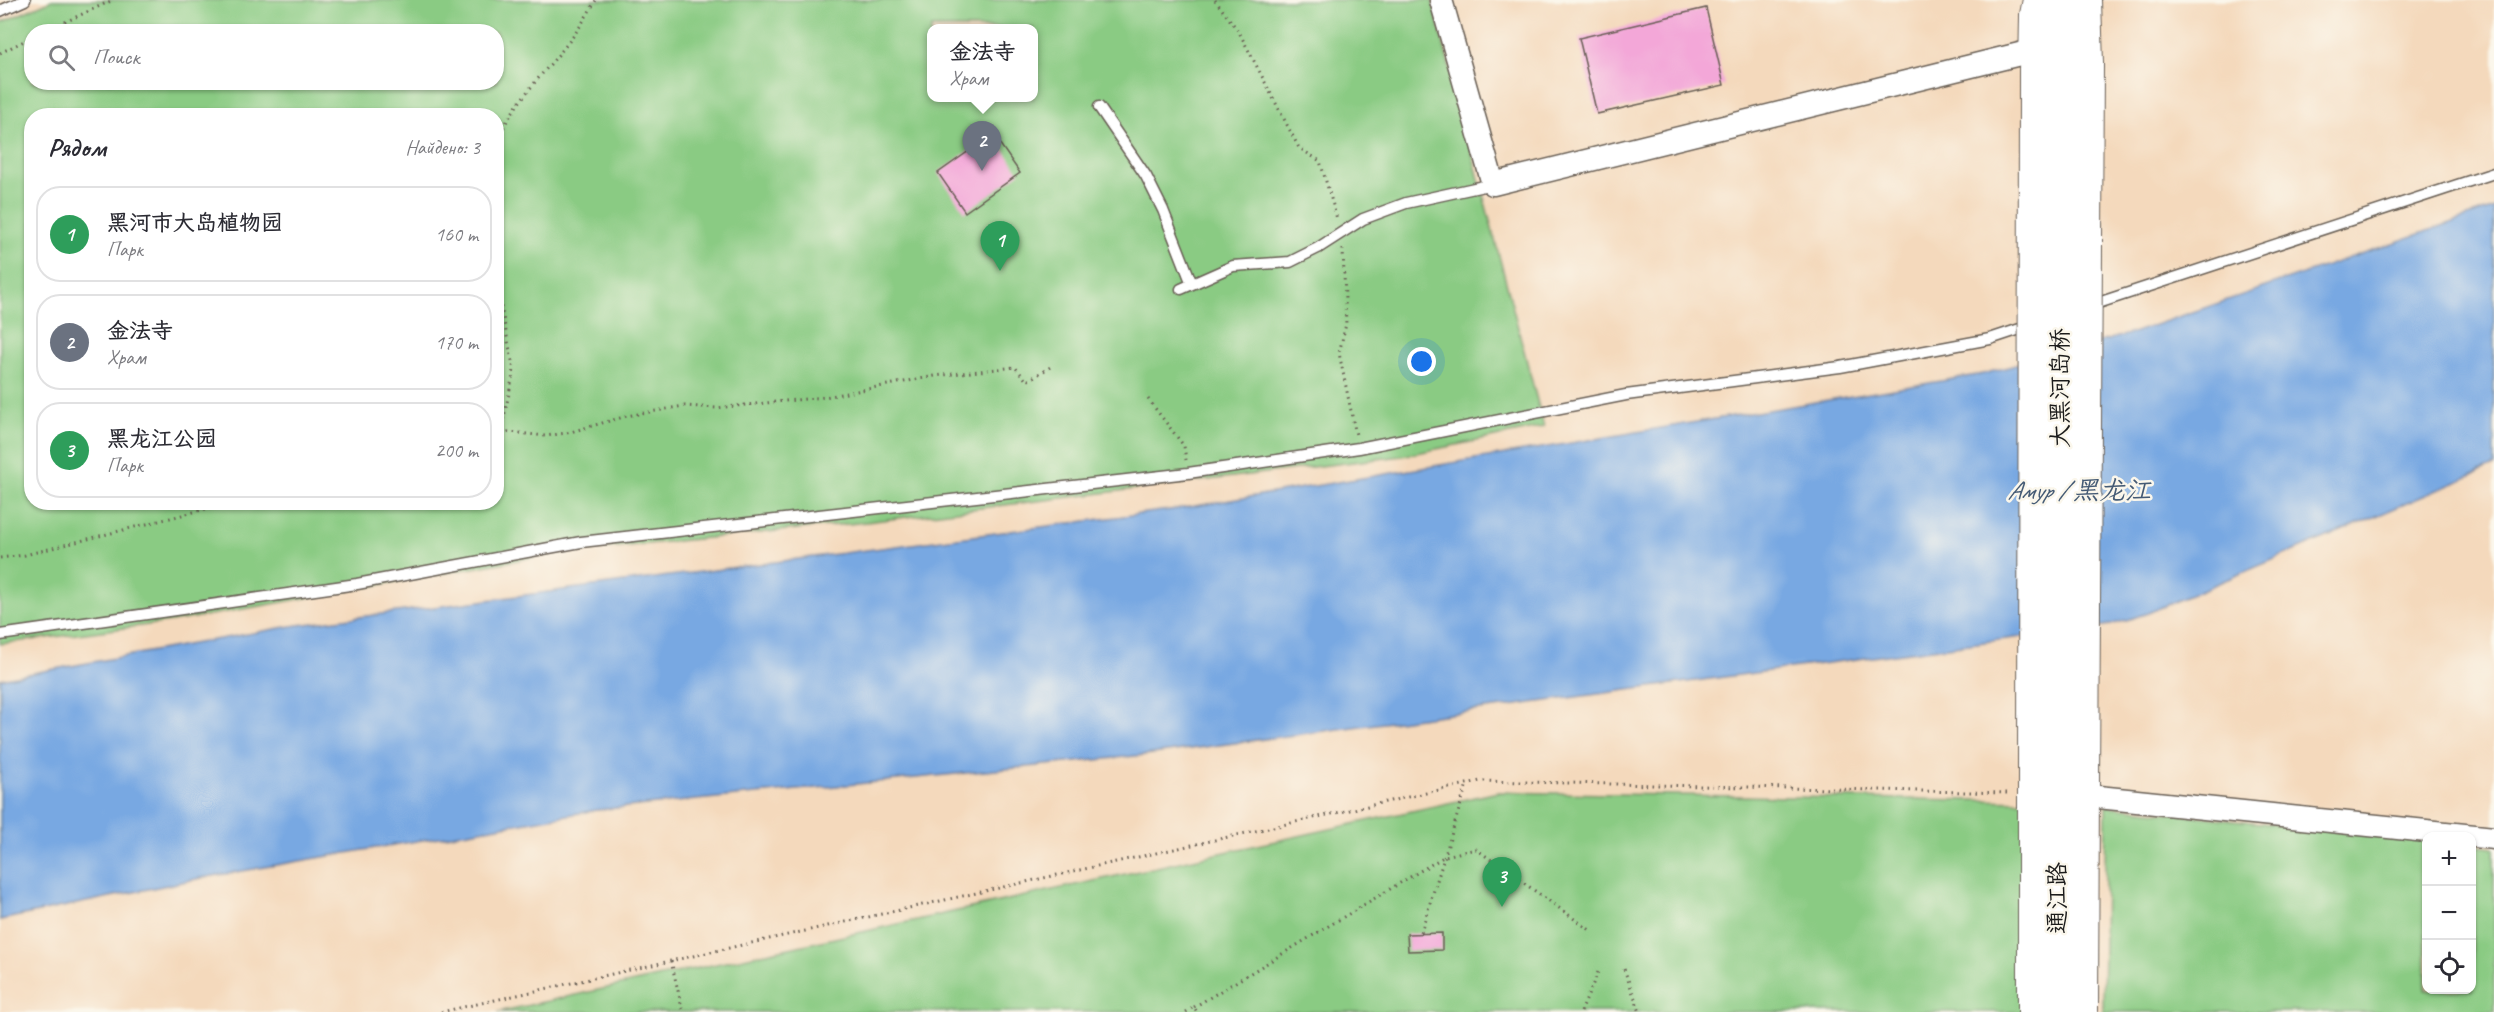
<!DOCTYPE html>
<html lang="ru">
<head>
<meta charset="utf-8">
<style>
  body { margin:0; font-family:Caveat,"LXGW WenKai TC",sans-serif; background:#f2f2f3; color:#2b2b33 }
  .controls { position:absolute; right:18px; bottom:18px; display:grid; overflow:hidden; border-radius:12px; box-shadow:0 2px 4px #0004 }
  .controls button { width:54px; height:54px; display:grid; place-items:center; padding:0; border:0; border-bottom:2px solid #e1e1e2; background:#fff; color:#2b2b33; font:30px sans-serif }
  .you { position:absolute; left:1422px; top:362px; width:21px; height:21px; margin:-15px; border:4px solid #fff; border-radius:50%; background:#1a73e8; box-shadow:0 0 0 9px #1a73e833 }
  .badge { display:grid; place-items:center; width:39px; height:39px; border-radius:50%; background:#1a73e8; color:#fff; font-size:20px; font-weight:700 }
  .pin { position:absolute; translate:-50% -50px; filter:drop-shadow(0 2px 3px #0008) }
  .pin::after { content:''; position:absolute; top:32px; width:21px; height:18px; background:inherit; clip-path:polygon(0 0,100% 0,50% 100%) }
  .popup { position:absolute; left:927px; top:24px; width:111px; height:78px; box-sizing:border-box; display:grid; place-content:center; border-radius:12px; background:#fff; filter:drop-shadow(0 2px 4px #0005); font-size:20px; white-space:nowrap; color:#7c7c81 }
  .popup b { font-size:22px; color:#2b2b33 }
  .popup::after { content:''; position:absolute; left:50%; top:100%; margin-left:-12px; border:12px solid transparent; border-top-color:#fff }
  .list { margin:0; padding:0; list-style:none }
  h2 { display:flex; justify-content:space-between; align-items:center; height:78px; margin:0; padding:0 24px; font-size:26px }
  h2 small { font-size:20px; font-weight:400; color:#7c7c81 }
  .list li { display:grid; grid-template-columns:39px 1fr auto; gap:18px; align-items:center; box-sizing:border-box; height:96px; margin:0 12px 12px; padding:0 12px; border:2px solid #e1e1e2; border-radius:24px }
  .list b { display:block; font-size:22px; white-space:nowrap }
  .list p { margin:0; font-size:20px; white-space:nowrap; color:#7c7c81 }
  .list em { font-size:20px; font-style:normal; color:#7c7c81 }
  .icon { flex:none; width:33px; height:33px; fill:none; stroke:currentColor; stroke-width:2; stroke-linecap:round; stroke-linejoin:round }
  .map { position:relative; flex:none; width:2494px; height:1012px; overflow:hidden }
  .search { position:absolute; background:#fff; box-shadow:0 2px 4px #0004; left:24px; top:24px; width:480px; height:66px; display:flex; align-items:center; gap:15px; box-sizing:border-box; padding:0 21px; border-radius:24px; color:#7c7c81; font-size:22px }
  .panel { position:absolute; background:#fff; box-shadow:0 2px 4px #0004; left:24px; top:108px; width:480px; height:402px; border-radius:24px }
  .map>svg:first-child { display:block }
</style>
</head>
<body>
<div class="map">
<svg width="2494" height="1012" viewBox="0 0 2494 1012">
  <rect width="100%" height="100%" fill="#fbf7ec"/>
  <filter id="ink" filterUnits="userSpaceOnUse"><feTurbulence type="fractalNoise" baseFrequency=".0167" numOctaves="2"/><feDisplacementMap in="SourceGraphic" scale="12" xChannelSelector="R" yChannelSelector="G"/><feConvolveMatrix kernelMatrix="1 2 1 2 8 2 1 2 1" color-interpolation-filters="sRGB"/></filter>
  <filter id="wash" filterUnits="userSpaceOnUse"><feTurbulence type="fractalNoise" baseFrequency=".008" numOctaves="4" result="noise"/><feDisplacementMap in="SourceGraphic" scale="24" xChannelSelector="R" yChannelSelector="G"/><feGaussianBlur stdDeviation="1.35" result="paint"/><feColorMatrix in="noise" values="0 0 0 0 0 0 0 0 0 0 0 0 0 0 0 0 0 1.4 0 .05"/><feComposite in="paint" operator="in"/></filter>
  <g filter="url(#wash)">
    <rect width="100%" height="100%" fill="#f4d9bc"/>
    <path fill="#8acb83" stroke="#537450" stroke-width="1.5" fill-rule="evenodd" d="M 52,0 L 1432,0 L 1544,427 L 1402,456 L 858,523 L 556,553 L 171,622 L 0,644 L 0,23 ZM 931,28 L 1033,28 L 1033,98 L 931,98 ZM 32,32 L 496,32 L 496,82 L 32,82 ZM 32,116 L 496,116 L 496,502 L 32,502 Z
      M 1498,792 L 2027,801 L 2025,1012 L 498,1012 Z
      M 2106,806 L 2426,841 L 2426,990 L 2472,990 L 2472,845 L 2494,848 L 2494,1012 L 2103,1012 Z"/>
    <path fill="#78a8e2" stroke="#4a627f" stroke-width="1.5" d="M 2494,208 L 2494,466 L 2148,613 L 2111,625 L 1145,755 L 597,810 L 201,878 L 0,920 L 0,679 L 291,626 L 1177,509 L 1983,374 L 2132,333 Z"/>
    <g id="blocks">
      <path fill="#f3a7d8" d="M 1706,8 L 1724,85 L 1597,114 L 1579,38 Z
        M 993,134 L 1020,173 L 965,212 L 938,173 Z
        M 1442,933 L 1442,950 L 1408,951 L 1407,934 Z"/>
    </g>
  </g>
  <g filter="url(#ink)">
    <use href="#blocks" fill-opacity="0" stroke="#685e54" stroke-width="1.5"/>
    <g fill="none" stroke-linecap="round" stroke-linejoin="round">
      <defs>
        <path id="lane" d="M 0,11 L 25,0
          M 1099,107 L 1146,176 L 1163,210 L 1192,284
          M 1181,289 L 1233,266 L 1290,262 L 1318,248 L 1363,219 L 1406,203 L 1493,184
          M 2089,306 L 2494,173
          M 0,635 L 357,584 L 581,542 L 1188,473 L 1359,448 L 1626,395 L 1840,367 L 1990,339 L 2032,325"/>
        <path id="street" d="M 1441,0 L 1493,184 L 2036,50
          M 2098,797 L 2494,838"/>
        <path id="secondary" d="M 2085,0 L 2087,64
          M 2062,64 L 2062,15 L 2066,0
          M 2035,72 L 2036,15 L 2039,0
          M 2057,785 L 2058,1012
          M 2034,1012 L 2034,782
          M 2082,1012 L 2083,786"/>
      </defs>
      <use href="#lane" stroke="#685e54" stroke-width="13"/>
      <use href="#street" stroke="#685e54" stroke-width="25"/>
      <use href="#secondary" stroke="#685e54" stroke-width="34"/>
      <path stroke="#685e54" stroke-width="3" stroke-dasharray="1.5 4.5" stroke-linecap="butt" d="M 1215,0 L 1239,32 L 1299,148 L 1320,161 L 1337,219
        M 43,32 L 113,0
        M 0,53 L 32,37
        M 496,144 C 512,102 548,70 574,35 C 582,24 589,12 596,0
        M 1343,249 L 1346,324 L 1339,353 L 1356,435
        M 496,283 L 514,370 L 501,431
        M 1148,399 L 1184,446 L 1186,460
        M 496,433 L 501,431 L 545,436 L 567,433 L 627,416 L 684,406 L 716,408 L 825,397 L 935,376 L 1015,367 L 1027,381 L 1052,366
        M 0,558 L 25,555 L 233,502
        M 1421,932 L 1467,784
        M 671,961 L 683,1012
        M 1624,969 L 1640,1012
        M 1194,1007 L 1445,856 L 1476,849 L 1590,930
        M 441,1012 L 1480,781 L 2010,793
        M 1186,1012 L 1194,1007 L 1197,1012
        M 1581,1012 L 1598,972"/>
      <use href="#lane" stroke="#fff" stroke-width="10"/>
      <use href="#street" stroke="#fff" stroke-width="22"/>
      <use href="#secondary" stroke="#fff" stroke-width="32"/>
      <defs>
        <path id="secondary-bridge" d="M 2034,782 L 2035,72
          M 2057,785 L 2062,64
          M 2083,786 L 2087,64"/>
      </defs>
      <use href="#secondary-bridge" stroke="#685e54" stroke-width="34" stroke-linecap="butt"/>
      <use href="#secondary-bridge" stroke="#fff" stroke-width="32"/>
    </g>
  </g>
  <g text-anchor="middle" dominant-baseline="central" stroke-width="5" stroke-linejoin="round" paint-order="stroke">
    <g font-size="24" fill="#1c1c1c" stroke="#fbf7ec">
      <text transform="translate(2060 388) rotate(-90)">大黑河岛桥</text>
      <text transform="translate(2057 898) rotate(-90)">通江路</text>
    </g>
    <g font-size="26" font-style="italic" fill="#455b75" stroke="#fbf7ec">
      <text x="2079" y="490">Амур / 黑龙江</text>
    </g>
  </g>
</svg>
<div class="controls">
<button>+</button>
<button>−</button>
<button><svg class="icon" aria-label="locate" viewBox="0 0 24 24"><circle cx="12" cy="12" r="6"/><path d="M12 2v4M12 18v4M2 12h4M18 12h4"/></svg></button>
</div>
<div class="you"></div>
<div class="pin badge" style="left:1000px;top:271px;background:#2e9e5b">1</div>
<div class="pin badge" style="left:982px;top:171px;background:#6b7280">2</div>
<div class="popup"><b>金法寺</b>Храм</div>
<div class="pin badge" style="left:1502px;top:907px;background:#2e9e5b">3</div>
<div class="search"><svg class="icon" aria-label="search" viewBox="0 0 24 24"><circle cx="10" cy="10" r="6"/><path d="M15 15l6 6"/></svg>Поиск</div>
<section class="panel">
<h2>Рядом<small>Найдено: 3</small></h2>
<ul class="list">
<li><span class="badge" style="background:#2e9e5b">1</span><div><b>黑河市大岛植物园</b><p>Парк</p></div><em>160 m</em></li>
<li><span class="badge" style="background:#6b7280">2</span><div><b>金法寺</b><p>Храм</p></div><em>170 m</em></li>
<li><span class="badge" style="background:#2e9e5b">3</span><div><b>黑龙江公园</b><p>Парк</p></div><em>200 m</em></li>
</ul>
</section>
</div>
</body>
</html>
